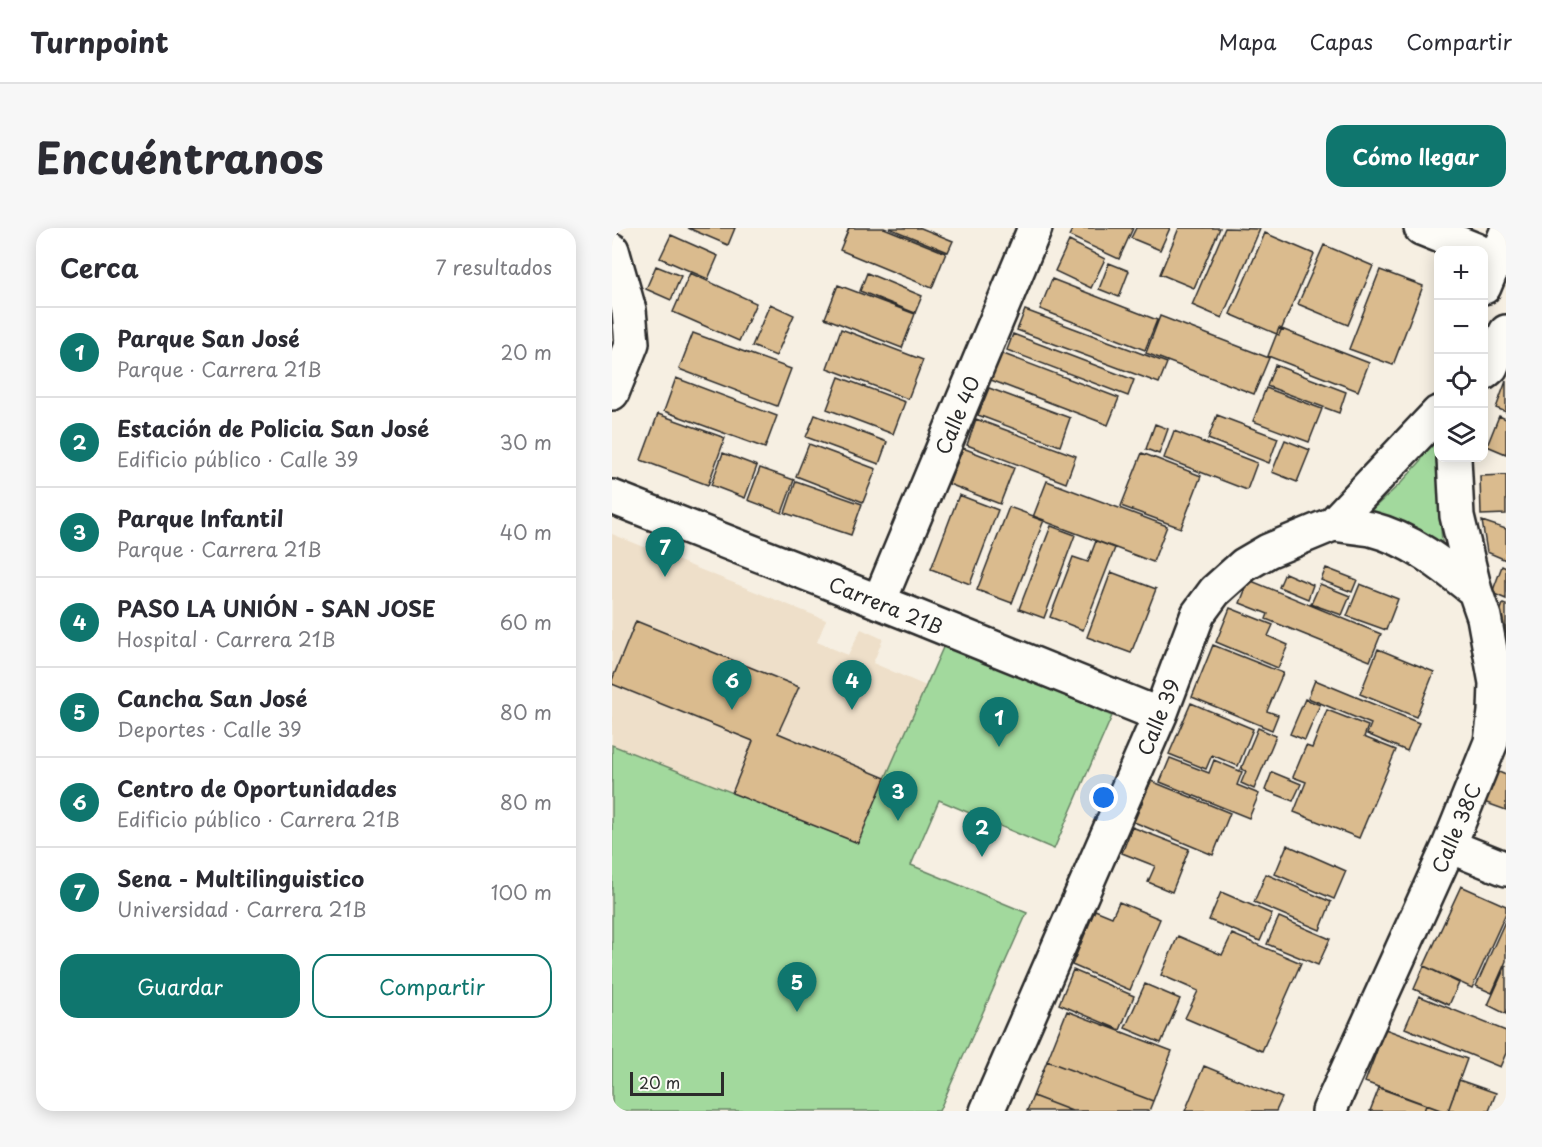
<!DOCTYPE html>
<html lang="es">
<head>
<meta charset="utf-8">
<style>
  body { margin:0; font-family:"Playpen Sans",sans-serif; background:#f7f7f7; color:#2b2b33 }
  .controls { position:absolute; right:18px; top:18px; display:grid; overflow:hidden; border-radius:12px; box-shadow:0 3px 15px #0003 }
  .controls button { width:54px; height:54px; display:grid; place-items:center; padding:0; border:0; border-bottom:2px solid #e1e1e2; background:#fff; color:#2b2b33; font:30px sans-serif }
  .scale { position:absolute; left:18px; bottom:15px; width:94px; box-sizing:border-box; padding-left:6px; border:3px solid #2b2b2b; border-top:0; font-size:16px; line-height:21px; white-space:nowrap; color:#2b2b2b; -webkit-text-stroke:4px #fdfcf7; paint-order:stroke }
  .you { position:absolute; left:492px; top:570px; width:21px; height:21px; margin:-15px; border:4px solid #fff; border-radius:50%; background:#1a73e8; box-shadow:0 0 0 9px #1a73e833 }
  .badge { display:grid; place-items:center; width:39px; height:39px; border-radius:50%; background:#0f766e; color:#fff; font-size:20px; font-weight:700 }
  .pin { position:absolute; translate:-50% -50px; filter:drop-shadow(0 2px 3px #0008) }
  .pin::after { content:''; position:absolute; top:32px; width:21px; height:18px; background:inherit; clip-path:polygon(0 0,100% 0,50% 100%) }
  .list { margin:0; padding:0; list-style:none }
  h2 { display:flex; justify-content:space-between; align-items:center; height:78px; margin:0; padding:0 24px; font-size:26px }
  h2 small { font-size:20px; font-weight:400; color:#7c7c81 }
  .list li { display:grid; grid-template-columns:39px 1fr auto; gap:18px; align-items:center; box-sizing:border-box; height:90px; padding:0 24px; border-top:2px solid #e1e1e2 }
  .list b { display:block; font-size:22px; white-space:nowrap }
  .list p { margin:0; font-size:20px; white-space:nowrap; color:#7c7c81 }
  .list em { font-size:20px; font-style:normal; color:#7c7c81 }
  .actions { display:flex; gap:12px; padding:18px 24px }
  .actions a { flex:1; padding:14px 0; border:2px solid #0f766e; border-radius:18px; text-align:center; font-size:21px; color:#0f766e }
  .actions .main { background:#0f766e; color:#fff }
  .icon { flex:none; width:33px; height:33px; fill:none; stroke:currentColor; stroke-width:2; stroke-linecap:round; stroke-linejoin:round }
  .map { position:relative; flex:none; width:894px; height:883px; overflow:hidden; border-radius:18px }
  header { display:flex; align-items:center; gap:36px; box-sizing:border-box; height:84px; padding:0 30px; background:#fff; border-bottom:2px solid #e1e1e2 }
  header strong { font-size:28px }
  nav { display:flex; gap:33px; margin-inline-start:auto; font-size:21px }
  .intro { display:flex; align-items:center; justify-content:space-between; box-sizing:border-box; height:144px; padding:0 36px }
  h1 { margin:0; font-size:42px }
  .button { padding:15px 27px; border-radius:18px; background:#0f766e; color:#fff; font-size:21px; font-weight:700 }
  main { display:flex; gap:36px; padding:0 36px }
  aside { flex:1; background:#fff; border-radius:18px; box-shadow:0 3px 15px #0003 }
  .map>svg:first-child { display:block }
</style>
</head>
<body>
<header>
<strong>Turnpoint</strong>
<nav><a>Mapa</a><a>Capas</a><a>Compartir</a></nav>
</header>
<div class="intro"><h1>Encuéntranos</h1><a class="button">Cómo llegar</a></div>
<main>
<aside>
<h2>Cerca<small>7 resultados</small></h2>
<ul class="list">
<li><span class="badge">1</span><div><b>Parque San José</b><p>Parque · Carrera 21B</p></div><em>20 m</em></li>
<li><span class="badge">2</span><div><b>Estación de Policia San José</b><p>Edificio público · Calle 39</p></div><em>30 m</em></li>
<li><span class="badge">3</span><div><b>Parque Infantil</b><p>Parque · Carrera 21B</p></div><em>40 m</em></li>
<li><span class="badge">4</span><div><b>PASO LA UNIÓN - SAN JOSE</b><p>Hospital · Carrera 21B</p></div><em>60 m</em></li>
<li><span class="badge">5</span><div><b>Cancha San José</b><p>Deportes · Calle 39</p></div><em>80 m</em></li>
<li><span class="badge">6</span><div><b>Centro de Oportunidades</b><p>Edificio público · Carrera 21B</p></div><em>80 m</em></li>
<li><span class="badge">7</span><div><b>Sena - Multilinguistico</b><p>Universidad · Carrera 21B</p></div><em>100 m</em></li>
</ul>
<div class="actions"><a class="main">Guardar</a><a>Compartir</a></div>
</aside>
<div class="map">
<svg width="894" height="883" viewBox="0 0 894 883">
  <rect width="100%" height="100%" fill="#f6efe2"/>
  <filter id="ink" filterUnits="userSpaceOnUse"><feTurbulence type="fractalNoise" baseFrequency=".0167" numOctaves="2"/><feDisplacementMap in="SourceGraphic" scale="12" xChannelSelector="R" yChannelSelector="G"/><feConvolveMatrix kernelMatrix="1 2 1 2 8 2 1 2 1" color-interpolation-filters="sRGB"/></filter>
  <g filter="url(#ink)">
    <path fill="#eedfc9" d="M 0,306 L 214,392 L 205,414 L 236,427 L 249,401 L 271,411 L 261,435 L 314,458 L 273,550 L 166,505 L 187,458 L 24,393 L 0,452 Z
      M 0,456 L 141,513 L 120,565 L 0,517 Z"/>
    <path fill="#a2d99d" stroke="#668264" stroke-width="1.5" d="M 826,202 L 827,277 L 831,326 L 753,288 L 789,255 L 808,234 Z
      M 333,415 L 500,488 L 442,621 L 327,572 L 299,637 L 415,685 L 327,883 L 0,883 L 0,517 L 245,614 Z"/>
    <path fill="#dabb8e" stroke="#2b2b2b" stroke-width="1.5" d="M 76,0 L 123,0 L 116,17 Z
      M 237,0 L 272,0 L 334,25 L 320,60 L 228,22 Z
      M 277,0 L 309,0 L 341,13 L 336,24 Z
      M 461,0 L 521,0 L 507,31 L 457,8 Z
      M 524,0 L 558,0 L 548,22 L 519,10 Z
      M 567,0 L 608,0 L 582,60 L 548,46 Z
      M 613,0 L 648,1 L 610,90 L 580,77 Z
      M 653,5 L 702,26 L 667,107 L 618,86 Z
      M 59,7 L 106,28 L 96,51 L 48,30 Z
      M 457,13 L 493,31 L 479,60 L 443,43 Z
      M 712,17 L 761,38 L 736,97 L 686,76 Z
      M 497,35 L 517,43 L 507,69 L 487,61 Z
      M 44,38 L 69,48 L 59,72 L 34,61 Z
      M 768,42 L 811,58 L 781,137 L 737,121 Z
      M 78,45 L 144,75 L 127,113 L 61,84 Z
      M 255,45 L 310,68 L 303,85 L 248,63 Z
      M 440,51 L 545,92 L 533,122 L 428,81 Z
      M 226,57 L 303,86 L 290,120 L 213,90 Z
      M 158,76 L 182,87 L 164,128 L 140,118 Z
      M 413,82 L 555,135 L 547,155 L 405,102 Z
      M 548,88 L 657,130 L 642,166 L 534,125 Z
      M 667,100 L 757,135 L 746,163 L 656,128 Z
      M 229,101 L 311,132 L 296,171 L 215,140 Z
      M 81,105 L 179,141 L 165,178 L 67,141 Z
      M 401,106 L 522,152 L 516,168 L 395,122 Z
      M 389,125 L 507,170 L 496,197 L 379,152 Z
      M 663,137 L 734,164 L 727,185 L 655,158 Z
      M 227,149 L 293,174 L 281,206 L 215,181 Z
      M 64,150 L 165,188 L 153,220 L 52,183 Z
      M 894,153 L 894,184 L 884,180 Z
      M 377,160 L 458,190 L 448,218 L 366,187 Z
      M 654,160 L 710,181 L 697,214 L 641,193 Z
      M 46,186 L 113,210 L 96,257 L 29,232 Z
      M 203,187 L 275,214 L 267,236 L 194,209 Z
      M 605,187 L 666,210 L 657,235 L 596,211 Z
      M 887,188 L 894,191 L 894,226 L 875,218 Z
      M 364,191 L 464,228 L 454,255 L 355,217 Z
      M 543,196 L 556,201 L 547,226 L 534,221 Z
      M 562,203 L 645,235 L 635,262 L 552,230 Z
      M 673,212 L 698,222 L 685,254 L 660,244 Z
      M 197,216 L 264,241 L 251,274 L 184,248 Z
      M 351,220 L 402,240 L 388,276 L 337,256 Z
      M 111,225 L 145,238 L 133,270 L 99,257 Z
      M 530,225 L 589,248 L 569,300 L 509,278 Z
      M 148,240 L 182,252 L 170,285 L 136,272 Z
      M 894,247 L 894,286 L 869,287 L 868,248 Z
      M 184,253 L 250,276 L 239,307 L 173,285 Z
      M 435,253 L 555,298 L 541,334 L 421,289 Z
      M 347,267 L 386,282 L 358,356 L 319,341 Z
      M 397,279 L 432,292 L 400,375 L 365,362 Z
      M 870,293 L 894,301 L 894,332 L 875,324 Z
      M 439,298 L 463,307 L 432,390 L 407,381 Z
      M 484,313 L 503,320 L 471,402 L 438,389 L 461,329 L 476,334 Z
      M 890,338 L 894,340 L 894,371 L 880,365 Z
      M 714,340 L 745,352 L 740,364 L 709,352 Z
      M 499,344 L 544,361 L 519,425 L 475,409 Z
      M 673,345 L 701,357 L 696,371 L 667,359 Z
      M 637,352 L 769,406 L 758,433 L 654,391 L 656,386 L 628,375 Z
      M 708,356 L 738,368 L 730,387 L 699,376 Z
      M 748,356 L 786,371 L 774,402 L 735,388 Z
      M 891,376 L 894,377 L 894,405 L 882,400 Z
      M 618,380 L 661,397 L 656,408 L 676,417 L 666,440 L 604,414 Z
      M 24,393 L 187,459 L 166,505 L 273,550 L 246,615 L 120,565 L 141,513 L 0,456 L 0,452 Z
      M 601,417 L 671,445 L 655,483 L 666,487 L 660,502 L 580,469 Z
      M 766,421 L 822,444 L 804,489 L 748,466 Z
      M 703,452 L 807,495 L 795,523 L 755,506 L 759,496 L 696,470 Z
      M 693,471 L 708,477 L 693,512 L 678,506 Z
      M 579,475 L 641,501 L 626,538 L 600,527 L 594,541 L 557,526 Z
      M 715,482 L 756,498 L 752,509 L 784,522 L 747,610 L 682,584 L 694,554 L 681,549 L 694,518 L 700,520 Z
      M 646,500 L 664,508 L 642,561 L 629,555 L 634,543 L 629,541 Z
      M 558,530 L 597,545 L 602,532 L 630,544 L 625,557 L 647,566 L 637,590 L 548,554 Z
      M 882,542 L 894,547 L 894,582 L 869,573 Z
      M 660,544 L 689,556 L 681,573 L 653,562 Z
      M 539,553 L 618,585 L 601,627 L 522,594 Z
      M 520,599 L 577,621 L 560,664 L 536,654 L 543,638 L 510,625 Z
      M 675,617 L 734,643 L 722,671 L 663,646 Z
      M 654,646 L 719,674 L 708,702 L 642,674 Z
      M 849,658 L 894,678 L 894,685 L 860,760 L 812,738 Z
      M 609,664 L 660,686 L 648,713 L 597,692 Z
      M 507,674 L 548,691 L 518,762 L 460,737 L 483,682 L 500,689 Z
      M 667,689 L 718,711 L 706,737 L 655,716 Z
      M 894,691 L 894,733 L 880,765 L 864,758 Z
      M 620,706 L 689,735 L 650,823 L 573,790 L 586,763 L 549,747 L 566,708 L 610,727 Z
      M 894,737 L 894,786 L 876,777 Z
      M 812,738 L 847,755 L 837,777 L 802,761 Z
      M 461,742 L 522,768 L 508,802 L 447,776 Z
      M 533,756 L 568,771 L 549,815 L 513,800 Z
      M 807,768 L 894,803 L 894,825 L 888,839 L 793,800 Z
      M 455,783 L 560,823 L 541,873 L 435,833 Z
      M 773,801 L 855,831 L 836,883 L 831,883 L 753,854 Z
      M 435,833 L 541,873 L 537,883 L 460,883 L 421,868 Z
      M 592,838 L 670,870 L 664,883 L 573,883 Z
      M 847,852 L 884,865 L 877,883 L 836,883 Z
      M 767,860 L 814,877 L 812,883 L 758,883 Z
      M 421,868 L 460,883 L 415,883 Z
      M 814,877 L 831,883 L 812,883 Z"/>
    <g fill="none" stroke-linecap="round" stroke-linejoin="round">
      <defs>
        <path id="street" d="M 0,22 L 17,82 L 20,115 L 0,165
          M 872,59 L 894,6
          M 872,145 L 879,139 L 894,104
          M 0,269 L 303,388 L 548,487
          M 721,296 C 734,298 747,299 759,301 C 799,311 832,338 863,363
          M 267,374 L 423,0
          M 837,618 L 894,641
          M 375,883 L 548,487 L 586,386 L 603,363 L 632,337 L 656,323 L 721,296 L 826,185
          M 717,883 L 837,618 L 879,514 L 883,484 L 884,455 L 872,389 L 863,363 L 845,288 L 842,230"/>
        <path id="secondary" d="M 809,0 L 864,22
          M 872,25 L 894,34"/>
      </defs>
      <use href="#street" stroke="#2b2b2b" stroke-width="38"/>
      <use href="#secondary" stroke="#2b2b2b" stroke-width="38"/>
      <use href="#street" stroke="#fdfcf7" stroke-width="33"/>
      <use href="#secondary" stroke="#fdfcf7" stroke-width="33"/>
    </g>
  </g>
  <g text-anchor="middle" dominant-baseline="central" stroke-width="5" stroke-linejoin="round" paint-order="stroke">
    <g font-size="20" fill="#2b2b2b" stroke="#fdfcf7">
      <text transform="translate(345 187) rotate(-67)">Calle 40</text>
      <text transform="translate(274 377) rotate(22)">Carrera 21B</text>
      <text transform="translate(546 489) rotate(-68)">Calle 39</text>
      <text transform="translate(844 600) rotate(-67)">Calle 38C</text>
    </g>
  </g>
</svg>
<div class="controls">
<button>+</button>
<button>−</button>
<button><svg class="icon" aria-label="locate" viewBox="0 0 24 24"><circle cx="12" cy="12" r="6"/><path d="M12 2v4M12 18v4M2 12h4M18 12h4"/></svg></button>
<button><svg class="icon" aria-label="layers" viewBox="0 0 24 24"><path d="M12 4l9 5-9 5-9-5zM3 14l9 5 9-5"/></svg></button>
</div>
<div class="scale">20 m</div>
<div class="you"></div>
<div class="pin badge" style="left:387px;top:519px">1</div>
<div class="pin badge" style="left:370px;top:629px">2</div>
<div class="pin badge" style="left:286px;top:593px">3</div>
<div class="pin badge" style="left:240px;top:482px">4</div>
<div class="pin badge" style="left:185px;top:784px">5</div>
<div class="pin badge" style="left:120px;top:482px">6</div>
<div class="pin badge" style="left:53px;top:349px">7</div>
</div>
</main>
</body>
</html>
